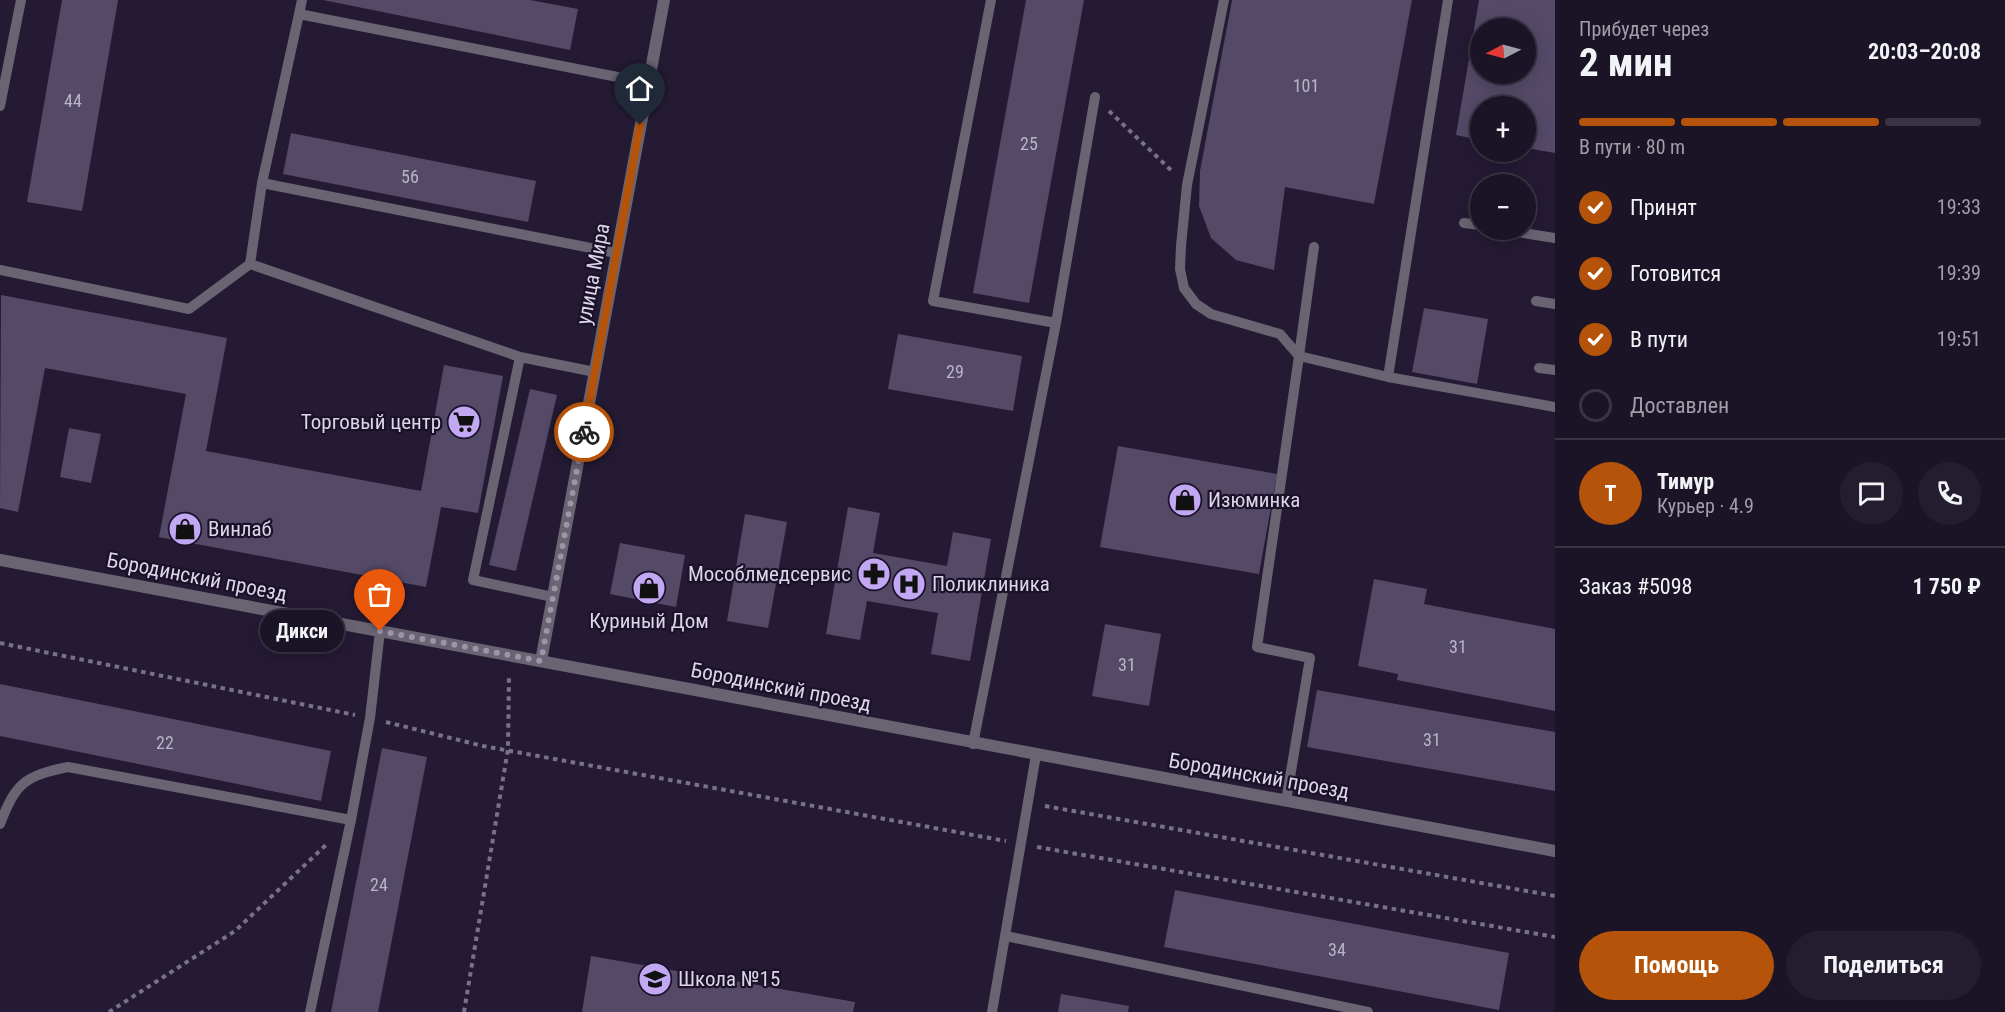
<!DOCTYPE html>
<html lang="ru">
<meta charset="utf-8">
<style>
body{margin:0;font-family:"Roboto Condensed",sans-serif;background:#241d2f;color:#f1f3f6;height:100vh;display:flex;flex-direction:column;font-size:22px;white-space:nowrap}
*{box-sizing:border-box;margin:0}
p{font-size:20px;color:#a09ea7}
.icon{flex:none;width:33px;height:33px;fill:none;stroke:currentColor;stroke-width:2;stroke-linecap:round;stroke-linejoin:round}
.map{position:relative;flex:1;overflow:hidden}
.details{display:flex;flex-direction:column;background:#1b1427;width:450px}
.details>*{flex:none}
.needle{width:39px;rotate:264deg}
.buttons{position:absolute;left:1470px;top:18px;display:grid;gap:12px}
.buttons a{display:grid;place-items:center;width:66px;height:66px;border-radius:50%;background:#1b1427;box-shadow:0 3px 15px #0003,0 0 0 2px #393344;font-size:30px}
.pin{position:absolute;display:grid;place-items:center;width:51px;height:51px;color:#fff;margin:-62px -26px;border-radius:50% 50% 50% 0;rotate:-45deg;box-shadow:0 0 6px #0007}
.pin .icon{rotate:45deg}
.courier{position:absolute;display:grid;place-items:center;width:60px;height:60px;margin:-30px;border:4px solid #b45309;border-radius:50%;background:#fff;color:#222;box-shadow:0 2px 8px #0007}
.bubble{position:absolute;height:42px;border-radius:21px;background:#1b1427;box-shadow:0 3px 15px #0003,0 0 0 2px #393344;font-size:20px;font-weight:700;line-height:42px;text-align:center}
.headline em{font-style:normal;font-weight:700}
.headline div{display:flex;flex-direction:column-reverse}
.headline{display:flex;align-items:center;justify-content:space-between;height:102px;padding:0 24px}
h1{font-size:39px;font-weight:700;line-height:45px}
.bar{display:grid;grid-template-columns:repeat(4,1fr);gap:9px 6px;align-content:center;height:72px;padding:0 24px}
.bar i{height:8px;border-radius:4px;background:#393344}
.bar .on{background:#b45309}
.bar p{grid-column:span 4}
.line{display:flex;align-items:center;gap:15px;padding:0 24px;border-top:2px solid #393344}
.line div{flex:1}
.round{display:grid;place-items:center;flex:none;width:63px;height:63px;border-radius:32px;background:#241d2f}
ol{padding:0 24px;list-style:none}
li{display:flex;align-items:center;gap:18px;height:66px}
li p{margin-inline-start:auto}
li .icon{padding:6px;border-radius:50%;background:#b45309;color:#fff;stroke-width:4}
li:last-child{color:#a09ea7}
li i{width:33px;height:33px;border:3px solid #393344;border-radius:50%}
.button{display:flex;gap:12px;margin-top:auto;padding:12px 24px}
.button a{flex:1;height:69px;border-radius:36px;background:#b45309;color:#fff;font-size:24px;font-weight:700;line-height:69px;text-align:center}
.button a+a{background:#241d2f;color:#f1f3f6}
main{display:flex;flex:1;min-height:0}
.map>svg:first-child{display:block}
</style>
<main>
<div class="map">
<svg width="1555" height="1012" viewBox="0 0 1555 1012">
<rect width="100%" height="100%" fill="#241a34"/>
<path fill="#544a68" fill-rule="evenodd" d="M62 0H118L82 211 27 202Z
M323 0H530L578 9 570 50Z
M1026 0H1084L1029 303 973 293Z
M1232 0H1412L1374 204 1285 187 1274 270 1236 260 1211 238 1199 206 1200 171Z
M1479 0H1555V153L1526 148V106H1480V140L1456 135ZM1480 28H1526V74H1480Z
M291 133 536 181 528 222 283 174Z
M1 295 227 338 206 451 421 491 444 365 503 376 478 513 441 507 426 587 159 537 186 394 45 368 18 512 0 508Z
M1424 308 1488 319 1477 384 1412 372Z
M898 334 1022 356 1013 411 888 389Z
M530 389 557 395 516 571 489 565Z
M69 428 101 434 91 483 60 477Z
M1118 446 1277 474 1259 574 1100 547Z
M848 507 880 513 873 553 947 566 953 532 991 539 970 661 931 654 938 613 867 601 860 640 826 634Z
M745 514 787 522 768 628 727 621Z
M620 543 685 555 676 607 610 594Z
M1374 579 1427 589 1424 604 1555 629V711L1397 680 1398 674 1358 666Z
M1105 624 1161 634 1149 706 1092 696Z
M0 684 331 751 321 801 0 736Z
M1317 690 1555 732V791L1307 747Z
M382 748 427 757 378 1012H331Z
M1175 890 1509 953 1499 1010 1164 947Z
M591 956 855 1002 853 1012H582Z
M1061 994 1129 1006 1128 1012H1058Z"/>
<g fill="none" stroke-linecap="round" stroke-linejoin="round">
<path stroke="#797187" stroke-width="4" stroke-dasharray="4.5 4.5" stroke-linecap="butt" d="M1109 111 1173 172
M0 643 355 715
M386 722 483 746 1006 841
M1045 806 1555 896
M1037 847 1555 937
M109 1012 235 931 327 844
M464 1012 508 749 509 674"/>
<path stroke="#686472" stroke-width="10" d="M302 0 299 14 648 83
M991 0 933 301 1056 323
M1224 0 1187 185 1181 246 1180 269 1184 288 1196 304 1211 314 1280 334 1299 356 1257 647 1310 658 1286 801
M1448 0 1388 377 1555 407
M299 14 262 183 616 253
M0 106 21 0
M1464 223 1480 225
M1504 230 1555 238
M1314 247 1299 356 1388 377
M250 264 262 183
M0 270 189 309 250 264 520 357 595 372
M1536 301 1555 304
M520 357 473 580 553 597
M1539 368 1555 370
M973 744 1056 323 1095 97
M351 820 370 718 380 631
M0 824C16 783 24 776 68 767L351 820 310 1012
M1006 936 1368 1012
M992 1012 1036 755"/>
<path stroke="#686472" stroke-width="12" d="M0 560 1555 851
M541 661 664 0"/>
</g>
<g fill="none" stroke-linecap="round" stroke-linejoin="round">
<path stroke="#9c94a9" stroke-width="6" stroke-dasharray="0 10.8" d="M380 631 541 661 584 432"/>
<path stroke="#b45309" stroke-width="8" d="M584 432 640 125"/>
</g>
<defs>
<g id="supermarket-disc" transform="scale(1.725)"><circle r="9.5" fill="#c2a8f3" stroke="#1b112a"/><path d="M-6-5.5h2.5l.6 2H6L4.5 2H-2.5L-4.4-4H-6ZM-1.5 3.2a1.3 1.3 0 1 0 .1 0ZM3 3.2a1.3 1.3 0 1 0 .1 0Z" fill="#111"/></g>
<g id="shop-disc" transform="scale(1.725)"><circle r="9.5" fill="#c2a8f3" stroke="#1b112a"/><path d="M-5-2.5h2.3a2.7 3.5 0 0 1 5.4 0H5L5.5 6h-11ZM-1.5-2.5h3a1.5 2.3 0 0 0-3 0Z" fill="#111"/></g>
<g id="pharmacy-disc" transform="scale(1.725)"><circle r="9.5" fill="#c2a8f3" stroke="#1b112a"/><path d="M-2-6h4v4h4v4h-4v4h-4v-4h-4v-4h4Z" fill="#111"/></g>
<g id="hospital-disc" transform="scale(1.725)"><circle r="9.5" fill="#c2a8f3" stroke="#1b112a"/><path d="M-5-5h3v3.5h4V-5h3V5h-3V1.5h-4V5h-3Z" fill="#111"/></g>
<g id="school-disc" transform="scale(1.725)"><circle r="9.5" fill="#c2a8f3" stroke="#1b112a"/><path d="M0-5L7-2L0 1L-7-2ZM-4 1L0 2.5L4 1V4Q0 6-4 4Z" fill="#111"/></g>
</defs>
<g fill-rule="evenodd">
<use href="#supermarket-disc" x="464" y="422"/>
<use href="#shop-disc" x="1185" y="500"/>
<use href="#shop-disc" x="185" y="529"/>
<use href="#pharmacy-disc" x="874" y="574"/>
<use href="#hospital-disc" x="909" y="584"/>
<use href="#shop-disc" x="649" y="588"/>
<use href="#school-disc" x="655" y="979"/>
</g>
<g text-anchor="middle" stroke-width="4.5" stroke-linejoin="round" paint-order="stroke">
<g font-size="18" fill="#bab3c8">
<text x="1306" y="92">101</text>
<text x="73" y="107">44</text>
<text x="1029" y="150">25</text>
<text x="410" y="183">56</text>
<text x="955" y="378">29</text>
<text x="1458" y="653">31</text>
<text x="1127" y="671">31</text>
<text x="1432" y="746">31</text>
<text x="165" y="749">22</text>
<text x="379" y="891">24</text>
<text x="1337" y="956">34</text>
</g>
<g font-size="21" fill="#dcd6e8" stroke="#1b112a">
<text transform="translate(593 274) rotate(-79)" y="7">улица Мира</text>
<text transform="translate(197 577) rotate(11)" y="7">Бородинский проезд</text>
<text transform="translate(781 687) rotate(11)" y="7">Бородинский проезд</text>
<text transform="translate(1259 776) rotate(10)" y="7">Бородинский проезд</text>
</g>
<g font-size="21" fill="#dcd6e8" stroke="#1b112a" text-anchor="start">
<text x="441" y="429" text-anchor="end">Торговый центр</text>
<text x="1208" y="507">Изюминка</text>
<text x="208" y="536">Винлаб</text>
<text x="851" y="581" text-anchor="end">Мособлмедсервис</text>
<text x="932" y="591">Поликлиника</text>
<text x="649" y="628" text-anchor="middle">Куриный Дом</text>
<text x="678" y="986">Школа №15</text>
</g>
</g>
</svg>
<div class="buttons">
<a><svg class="needle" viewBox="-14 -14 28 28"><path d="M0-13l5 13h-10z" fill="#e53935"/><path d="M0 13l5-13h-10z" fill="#a09ea7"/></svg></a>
<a>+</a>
<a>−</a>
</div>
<div class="pin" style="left:380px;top:631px;background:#ea580c"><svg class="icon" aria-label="bag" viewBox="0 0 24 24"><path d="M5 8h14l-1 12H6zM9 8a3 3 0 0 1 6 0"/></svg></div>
<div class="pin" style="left:640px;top:125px;background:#1f2937"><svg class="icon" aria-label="home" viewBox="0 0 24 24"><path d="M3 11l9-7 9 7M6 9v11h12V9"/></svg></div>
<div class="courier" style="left:584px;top:432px"><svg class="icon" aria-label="bike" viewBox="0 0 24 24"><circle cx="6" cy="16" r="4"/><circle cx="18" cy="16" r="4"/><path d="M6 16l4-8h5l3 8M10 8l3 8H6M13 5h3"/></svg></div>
<div class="bubble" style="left:260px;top:610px;width:84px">Дикси</div>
</div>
<section class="details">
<div class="headline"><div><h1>2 мин</h1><p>Прибудет через</p></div><em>20:03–20:08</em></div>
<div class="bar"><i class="on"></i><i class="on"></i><i class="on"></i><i></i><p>В пути · 80 m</p></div>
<ol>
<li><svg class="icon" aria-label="check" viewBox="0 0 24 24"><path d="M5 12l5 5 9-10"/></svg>Принят<p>19:33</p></li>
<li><svg class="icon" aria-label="check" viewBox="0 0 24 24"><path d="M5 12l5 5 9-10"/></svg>Готовится<p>19:39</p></li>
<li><svg class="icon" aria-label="check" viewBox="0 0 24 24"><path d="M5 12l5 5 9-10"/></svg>В пути<p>19:51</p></li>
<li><i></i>Доставлен</li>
</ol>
<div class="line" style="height:108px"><b class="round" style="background:#b45309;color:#fff">Т</b><div><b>Тимур</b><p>Курьер · 4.9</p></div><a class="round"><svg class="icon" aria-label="chat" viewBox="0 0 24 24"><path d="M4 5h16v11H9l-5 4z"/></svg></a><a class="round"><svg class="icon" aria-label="phone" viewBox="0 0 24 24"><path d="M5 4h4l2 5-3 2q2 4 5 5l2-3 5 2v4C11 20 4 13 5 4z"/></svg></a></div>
<div class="line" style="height:78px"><div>Заказ #5098</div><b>1 750 ₽</b></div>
<div class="button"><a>Помощь</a><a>Поделиться</a></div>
</section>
</main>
